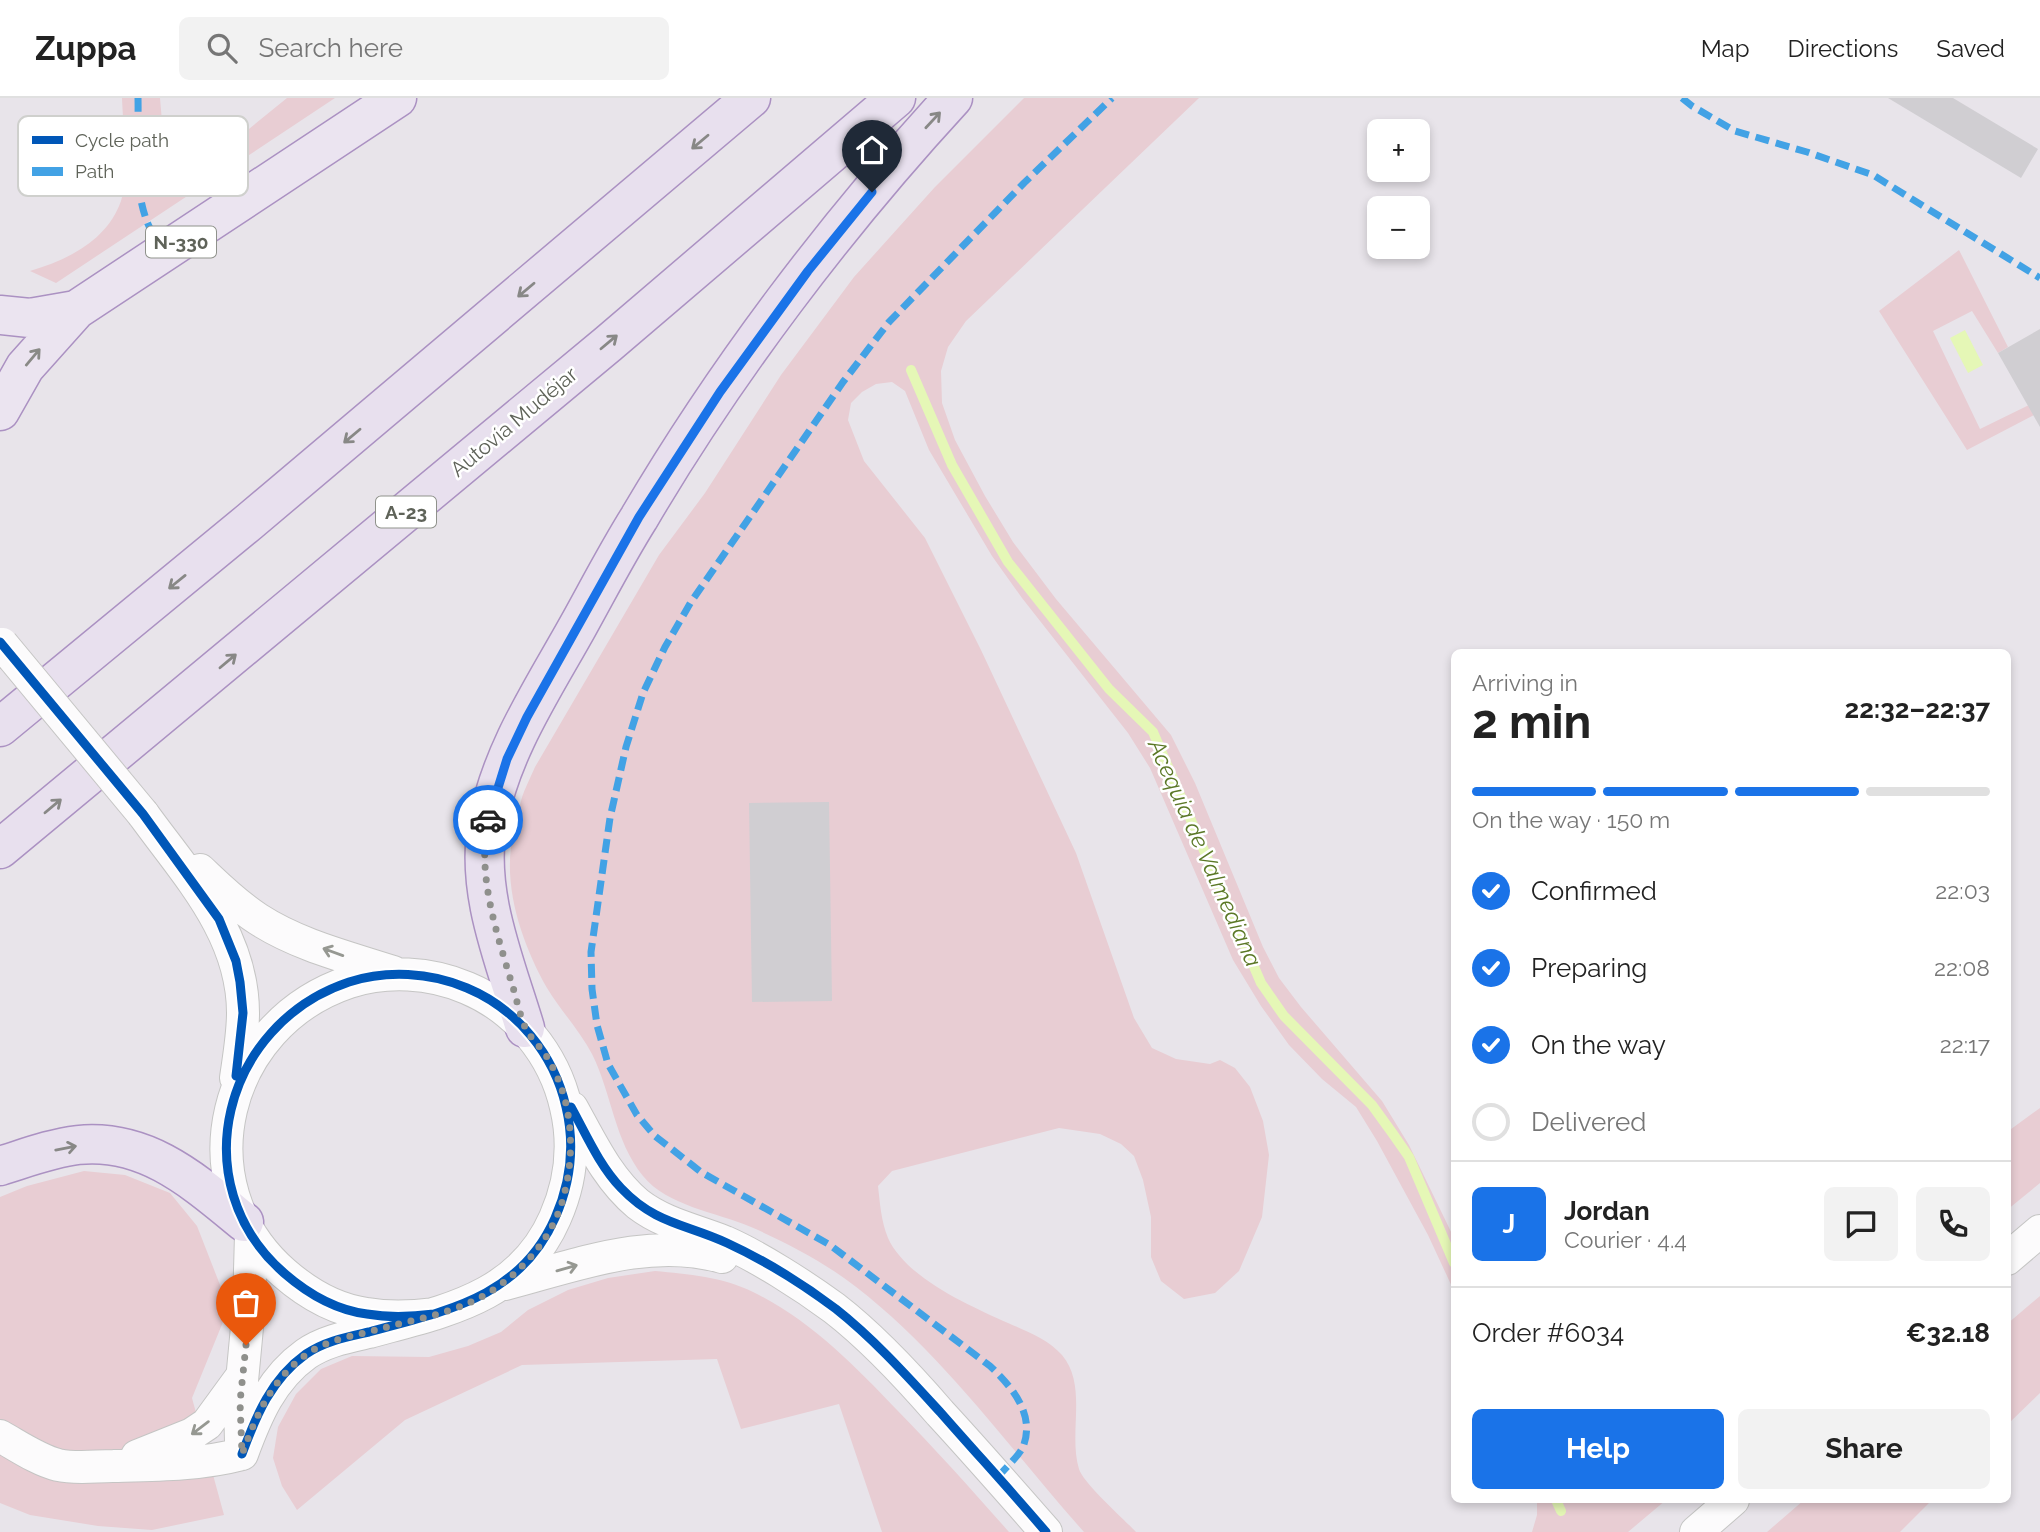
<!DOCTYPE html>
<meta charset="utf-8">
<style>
body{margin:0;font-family:Raleway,sans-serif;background:#f2f2f2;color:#222;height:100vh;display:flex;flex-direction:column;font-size:26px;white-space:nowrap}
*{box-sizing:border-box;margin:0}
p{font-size:23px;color:#767676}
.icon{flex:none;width:38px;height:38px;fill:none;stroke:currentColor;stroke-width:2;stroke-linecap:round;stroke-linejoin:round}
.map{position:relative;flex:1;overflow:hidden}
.drawer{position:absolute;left:1451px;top:551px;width:560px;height:854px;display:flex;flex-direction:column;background:#fff;border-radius:10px;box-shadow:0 4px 10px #0003}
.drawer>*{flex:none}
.controls{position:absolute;left:1367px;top:21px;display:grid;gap:14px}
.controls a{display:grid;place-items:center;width:63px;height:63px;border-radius:10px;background:#fff;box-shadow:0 4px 10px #0003;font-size:35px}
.pin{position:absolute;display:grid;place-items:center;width:60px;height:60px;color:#fff;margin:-72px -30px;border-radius:50% 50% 50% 0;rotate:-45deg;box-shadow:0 0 7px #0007}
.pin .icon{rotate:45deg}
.courier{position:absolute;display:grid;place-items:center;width:70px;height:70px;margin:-35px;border:5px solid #1a73e8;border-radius:50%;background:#fff;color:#222;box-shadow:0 2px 9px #0007}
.summary em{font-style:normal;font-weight:700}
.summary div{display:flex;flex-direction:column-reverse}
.summary{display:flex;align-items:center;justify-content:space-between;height:119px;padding:0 21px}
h1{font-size:46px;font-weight:700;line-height:52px}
.bar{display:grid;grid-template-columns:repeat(4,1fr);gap:10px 7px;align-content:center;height:84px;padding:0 21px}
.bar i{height:9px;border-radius:5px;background:#e0e0e0}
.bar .active{background:#1a73e8}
.bar p{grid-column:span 4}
.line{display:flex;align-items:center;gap:18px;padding:0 21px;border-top:2px solid #e0e0e0}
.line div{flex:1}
.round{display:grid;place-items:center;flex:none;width:74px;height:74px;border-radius:10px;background:#f2f2f2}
ol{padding:0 21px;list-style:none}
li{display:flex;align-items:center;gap:21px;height:77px}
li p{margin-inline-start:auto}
li .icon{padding:7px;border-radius:50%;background:#1a73e8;color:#fff;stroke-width:4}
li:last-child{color:#767676}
li i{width:38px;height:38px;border:4px solid #e0e0e0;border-radius:50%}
.primary-button{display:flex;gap:14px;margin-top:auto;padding:14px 21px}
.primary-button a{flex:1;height:80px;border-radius:10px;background:#1a73e8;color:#fff;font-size:28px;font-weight:700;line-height:80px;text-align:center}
.primary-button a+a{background:#f2f2f2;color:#222}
header{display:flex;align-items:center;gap:42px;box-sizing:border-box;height:98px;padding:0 35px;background:#fff;border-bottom:2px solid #e0e0e0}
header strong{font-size:33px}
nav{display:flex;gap:38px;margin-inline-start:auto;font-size:24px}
.search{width:490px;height:63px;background:#f2f2f2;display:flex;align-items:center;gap:18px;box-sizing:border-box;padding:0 24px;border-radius:10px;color:#767676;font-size:26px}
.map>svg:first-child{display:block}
</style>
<header>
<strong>Zuppa</strong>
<div class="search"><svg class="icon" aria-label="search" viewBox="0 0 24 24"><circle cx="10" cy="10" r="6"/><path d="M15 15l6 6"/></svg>Search here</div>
<nav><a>Map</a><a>Directions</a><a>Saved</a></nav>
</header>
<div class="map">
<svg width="2040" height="1434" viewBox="0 0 2040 1434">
<rect width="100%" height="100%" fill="#e8e4ea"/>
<path fill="#e8cdd3" d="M122 0H160L166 71 173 81 185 83 287 0H335L56 185 30 173C67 162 107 143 121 103 129 78 123 28 122 0Z
M1024 0H1199L966 223 948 249 941 273 942 305 955 342 985 398 1013 444 1056 501 1171 637 1195 685 1263 849 1279 880 1301 909 1382 1003 1409 1047 1454 1140V1193L1428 1137 1377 1043 1356 1009 1322 981 1289 947 1261 908 1233 862 1150 670 1128 635 1022 500 992 458 929 352 905 293 892 284 876 286 862 294 851 305 848 322 864 363 925 440 981 552 1076 755 1134 920 1152 950 1176 961 1210 966 1220 962 1235 970 1250 989 1263 1023 1269 1057 1262 1119 1239 1173 1215 1195 1184 1201 1161 1183 1151 1159V1119L1143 1082 1134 1058 1121 1046 1100 1036 1059 1030 892 1073 878 1088C880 1105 881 1123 888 1140 906 1180 970 1208 1008 1225 1026 1233 1048 1241 1062 1257 1088 1288 1068 1335 1079 1371 1083 1385 1124 1421 1136 1434H1084C1008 1349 937 1247 844 1180 816 1160 783 1143 751 1129 716 1114 667 1108 643 1078 614 1042 612 996 592 956 580 933 561 913 547 890 524 849 505 797 511 749 512 739 512 748 516 740 520 731 518 718 520 708 522 695 530 681 535 669L659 457 705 395 781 277 854 179 935 89Z
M1959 152 2008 249 1998 255 1972 213 1933 233 1980 331 2029 307 2034 317 1967 352 1879 213Z
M2040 1010V1085L2007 1112V1034Z
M84 1073 125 1077 170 1095 197 1128 222 1192 225 1219 192 1300 224 1417 152 1432 98 1428 30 1417 0 1405V1099L27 1088Z
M655 1173C688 1176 723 1179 753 1194 810 1222 854 1267 897 1312 936 1352 972 1392 1009 1434H882L839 1306 741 1331 717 1261 522 1267 405 1322 297 1412 282 1388 273 1360 278 1329 296 1296 321 1271 352 1258 429 1259 468 1248 501 1234 528 1212 568 1192 608 1180Z
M2040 1198V1295L2007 1327V1226Z
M1537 1402H1666L1628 1434H1532L1537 1417Z
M1804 1402H1932L1900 1434H1767Z"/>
<path fill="#e5f7b6" d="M1965 232 1983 267 1968 275 1950 240Z"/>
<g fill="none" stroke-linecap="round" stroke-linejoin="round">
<path stroke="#e5f7b6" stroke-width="10" d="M911 272 952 367 1008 464 1109 591 1153 634 1261 885 1284 918 1372 1007 1393 1036 1409 1059 1454 1165
M1556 1402 1561 1413"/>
</g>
<path fill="#d0ced2" d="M1888 0H1953L2038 51 2021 80Z
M2040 231V329L1998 255Z
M829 704 832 903 752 904 749 705Z"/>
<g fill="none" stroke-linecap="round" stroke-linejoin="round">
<g stroke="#c5c5c4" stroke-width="34">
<path id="minor" d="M143 716C187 777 243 835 243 915 243 936 239 959 236 980
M200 772C218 789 236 807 258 821 298 847 347 859 393 874
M572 1010C591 1044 607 1080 638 1106 664 1126 695 1132 725 1144 759 1159 804 1188 834 1210 873 1240 908 1278 940 1315 976 1354 1011 1394 1046 1434
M2007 1161 2040 1133
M505 1186C575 1168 649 1138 722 1159
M0 1338C18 1348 38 1362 58 1367 76 1371 95 1368 113 1368 156 1367 200 1367 242 1356
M241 1344 240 1304 249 1208 251 1137
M242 1356C256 1318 271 1281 306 1256 325 1243 347 1239 369 1234 445 1213 520 1200 555 1120 571 1084 575 1047 566 1009 554 956 517 911 467 890 430 874 386 872 349 884 223 926 182 1086 284 1175 307 1195 336 1212 367 1216 390 1220 411 1219 434 1216
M137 1358 192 1336 207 1326 242 1278
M1696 1434 1733 1402"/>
</g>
<g stroke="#ab91c2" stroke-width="41">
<path id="trunk" d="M0 217 30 220 76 212
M0 313 25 269 76 212 397 0"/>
</g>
<g stroke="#ab91c2" stroke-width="41">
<path id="motorway" d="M0 629 249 424 751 0
M0 751 608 246 896 0
M525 930C506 866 474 793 488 724 501 653 543 591 578 528 598 492 617 455 639 420 726 272 837 126 953 0
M0 1068C26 1060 52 1050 78 1047 147 1040 195 1084 244 1124"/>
</g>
<use href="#minor" stroke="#fcfbfc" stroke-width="32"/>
<use href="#trunk" stroke="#ebe4f0" stroke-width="38"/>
<use href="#motorway" stroke="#e8e0ee" stroke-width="38"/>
<g stroke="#c5c5c4" stroke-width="34" stroke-linecap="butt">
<path id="minor-bridge" d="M2 546 143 716"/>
</g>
<use href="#minor-bridge" stroke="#fcfbfc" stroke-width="32"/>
<path stroke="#42a2e5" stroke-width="7" stroke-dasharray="14 7" stroke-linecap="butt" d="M138 0C139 41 132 87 148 126 152 136 159 145 164 155
M1682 0 1692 8 1735 33 1807 54 1873 77 2040 180
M998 1379C1005 1370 1018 1359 1023 1349 1036 1316 1011 1288 990 1268L830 1147 701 1074 655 1038 637 1017 608 966 597 927 592 891 591 854 610 720 626 649 643 595 665 549 691 504 843 284 889 224 1024 85 1112 0"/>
<g stroke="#fff" stroke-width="13">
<path id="cycleway" d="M0 544 143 716 219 821 236 863 240 884 243 915 236 978
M571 1009C586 1036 599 1067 621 1090 655 1126 686 1126 727 1145 764 1162 804 1187 836 1211 874 1241 908 1279 941 1315 976 1355 1012 1394 1046 1434
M242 1356C256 1318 271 1281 306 1256 325 1243 347 1239 369 1234 445 1213 520 1200 555 1120 571 1084 575 1047 566 1009 554 956 517 911 467 890 430 874 386 872 349 884 223 926 182 1086 284 1175 307 1195 336 1212 367 1216 390 1220 411 1219 434 1216"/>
</g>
<use href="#cycleway" stroke="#0057b8" stroke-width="9"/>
</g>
<defs><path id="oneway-shaft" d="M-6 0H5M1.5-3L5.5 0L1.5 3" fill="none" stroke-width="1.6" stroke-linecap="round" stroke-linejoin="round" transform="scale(1.75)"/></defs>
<g stroke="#888886">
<use href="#oneway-shaft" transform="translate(933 22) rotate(-47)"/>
<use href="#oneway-shaft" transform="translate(700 44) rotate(140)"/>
<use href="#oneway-shaft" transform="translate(526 192) rotate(140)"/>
<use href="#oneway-shaft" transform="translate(609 244) rotate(-40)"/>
<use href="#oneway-shaft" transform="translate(352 338) rotate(140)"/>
<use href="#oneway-shaft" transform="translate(177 484) rotate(141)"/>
<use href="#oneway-shaft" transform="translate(228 563) rotate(-40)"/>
<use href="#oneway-shaft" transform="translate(53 708) rotate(-40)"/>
<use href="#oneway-shaft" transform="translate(66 1050) rotate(-11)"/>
</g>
<use stroke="#898a86" href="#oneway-shaft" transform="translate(33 259) rotate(-50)"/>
<g stroke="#969892">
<use href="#oneway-shaft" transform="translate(333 854) rotate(-160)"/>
<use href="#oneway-shaft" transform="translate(567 1170) rotate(-16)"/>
<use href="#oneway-shaft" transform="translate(200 1330) rotate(143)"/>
</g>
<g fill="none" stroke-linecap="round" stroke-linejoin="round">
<path stroke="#8f908c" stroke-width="7" stroke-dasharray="0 12.6" d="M246 1247 240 1304 242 1356C256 1319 270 1284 303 1259 323 1243 348 1239 372 1233 404 1224 439 1218 469 1205 512 1186 553 1144 564 1097 576 1051 572 1000 547 959 541 949 530 940 525 929 519 915 516 898 511 883 496 832 477 777 488 722"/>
<path stroke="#1a73e8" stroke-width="9" d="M488 722 507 661 527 619 639 419 720 294 808 173 872 94"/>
</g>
<g text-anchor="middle" stroke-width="5" stroke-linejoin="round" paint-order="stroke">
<g fill="#fff" stroke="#8f928b" stroke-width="2">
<rect x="146" y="128.5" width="70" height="31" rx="5"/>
<rect x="376" y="398.5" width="60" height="31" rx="5"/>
</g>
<g font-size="19" font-weight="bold" fill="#5f6359">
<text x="181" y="151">N-330</text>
<text x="406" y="421">A-23</text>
</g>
<g font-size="21" fill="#5f6359" stroke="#fff">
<text transform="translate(514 324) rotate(-40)" y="7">Autovía Mudéjar</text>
</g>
<g font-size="23" font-style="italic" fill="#5b7826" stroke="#fff">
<text transform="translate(1205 755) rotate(66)" y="8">Acequia de Valmediana</text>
</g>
</g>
<rect x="18" y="18" width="230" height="80" rx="10" fill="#fff" stroke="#cfd0cd" stroke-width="2"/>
<rect x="32" y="38" width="31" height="8" fill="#0057b8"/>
<rect x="32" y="69" width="31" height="9" fill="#42a2e5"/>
<g font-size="19" fill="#5f6359">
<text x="75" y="49">Cycle path</text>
<text x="75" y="80">Path</text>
</g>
</svg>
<div class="controls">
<a>+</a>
<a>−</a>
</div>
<div class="pin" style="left:246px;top:1247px;background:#ea580c"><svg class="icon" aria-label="bag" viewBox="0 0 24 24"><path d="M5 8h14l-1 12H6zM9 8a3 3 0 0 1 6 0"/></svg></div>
<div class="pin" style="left:872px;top:94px;background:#1f2937"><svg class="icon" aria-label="home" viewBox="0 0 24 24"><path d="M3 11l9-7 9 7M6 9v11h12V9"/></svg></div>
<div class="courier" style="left:488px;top:722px"><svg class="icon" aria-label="car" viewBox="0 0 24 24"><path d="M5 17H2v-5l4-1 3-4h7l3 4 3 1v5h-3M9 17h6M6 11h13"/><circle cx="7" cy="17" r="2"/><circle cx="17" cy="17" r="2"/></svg></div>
<section class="drawer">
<div class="summary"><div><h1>2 min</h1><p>Arriving in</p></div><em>22:32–22:37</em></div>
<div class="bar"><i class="active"></i><i class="active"></i><i class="active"></i><i></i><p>On the way · 150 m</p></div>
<ol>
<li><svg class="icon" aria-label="check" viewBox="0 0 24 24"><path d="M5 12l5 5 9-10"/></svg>Confirmed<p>22:03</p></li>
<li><svg class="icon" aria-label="check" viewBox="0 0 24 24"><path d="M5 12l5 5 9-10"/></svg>Preparing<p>22:08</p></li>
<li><svg class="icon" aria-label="check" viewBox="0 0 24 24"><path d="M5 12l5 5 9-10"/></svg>On the way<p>22:17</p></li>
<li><i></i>Delivered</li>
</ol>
<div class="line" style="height:126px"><b class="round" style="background:#1a73e8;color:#fff">J</b><div><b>Jordan</b><p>Courier · 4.4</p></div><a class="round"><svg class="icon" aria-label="chat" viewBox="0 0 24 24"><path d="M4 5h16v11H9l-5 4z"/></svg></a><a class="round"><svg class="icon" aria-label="phone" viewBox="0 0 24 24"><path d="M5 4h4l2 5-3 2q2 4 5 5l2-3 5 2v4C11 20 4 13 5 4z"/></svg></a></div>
<div class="line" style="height:91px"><div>Order #6034</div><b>€32.18</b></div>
<div class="primary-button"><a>Help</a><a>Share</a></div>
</section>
</div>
